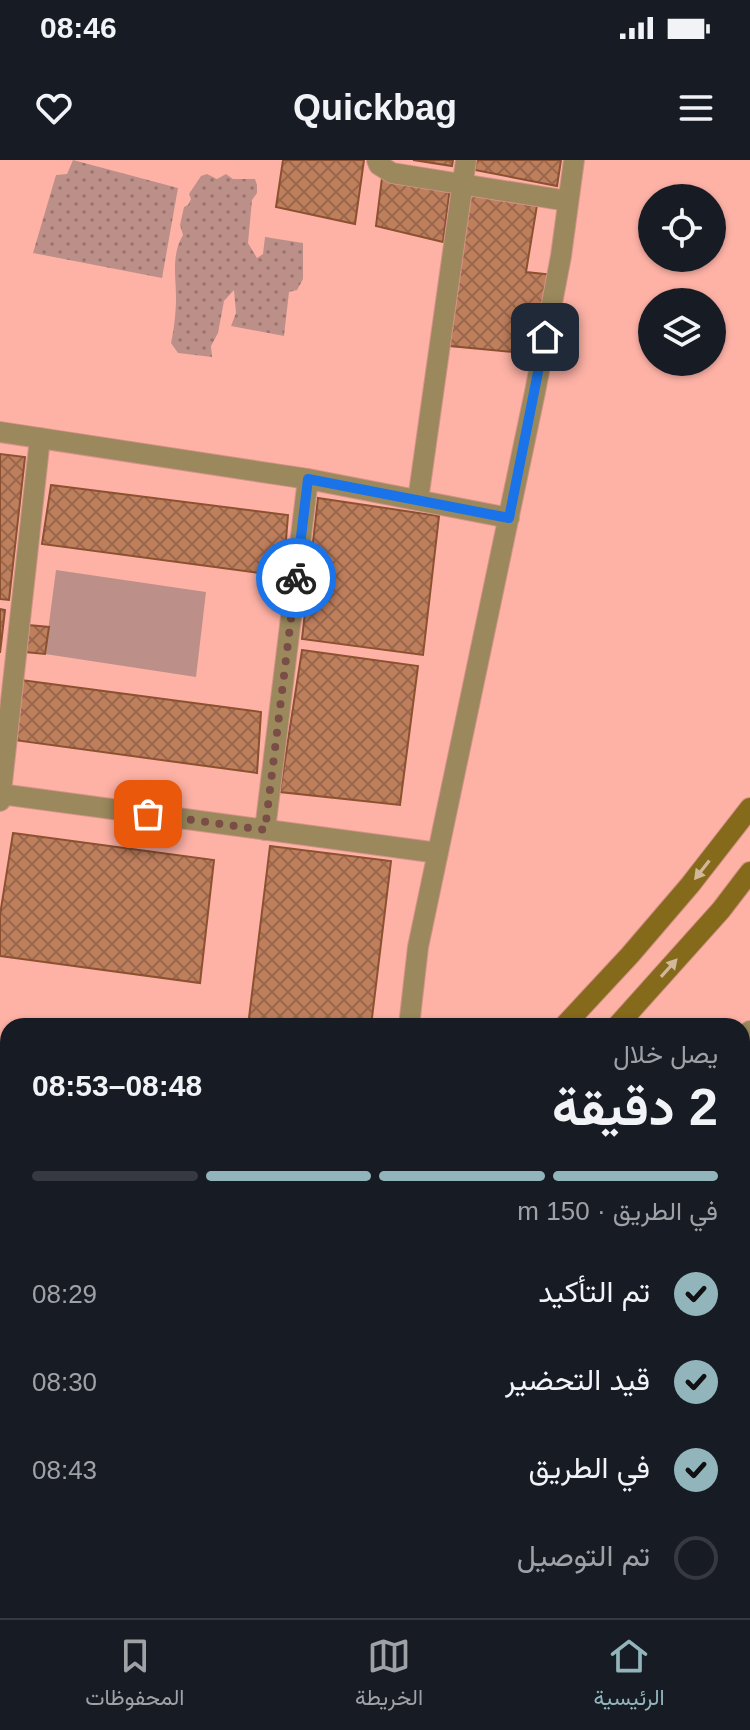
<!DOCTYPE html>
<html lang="ar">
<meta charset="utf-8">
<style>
body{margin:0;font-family:Arial,Vazirmatn,sans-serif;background:#20242c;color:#f1f3f6;direction:rtl;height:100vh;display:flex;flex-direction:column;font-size:30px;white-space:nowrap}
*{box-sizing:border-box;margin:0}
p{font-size:26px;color:#9ea1a6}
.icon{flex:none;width:44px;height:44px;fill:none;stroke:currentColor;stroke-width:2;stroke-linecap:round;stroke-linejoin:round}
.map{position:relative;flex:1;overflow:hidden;direction:ltr}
.sheet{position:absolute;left:0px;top:858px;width:750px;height:600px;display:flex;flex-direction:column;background:#171b24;border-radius:24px 24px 0 0;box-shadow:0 2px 6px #0004;direction:rtl}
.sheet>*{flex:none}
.tools{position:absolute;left:638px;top:24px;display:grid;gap:16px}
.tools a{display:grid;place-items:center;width:88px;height:88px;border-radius:50%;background:#171b24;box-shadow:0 2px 6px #0004;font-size:40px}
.pin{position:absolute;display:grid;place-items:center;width:68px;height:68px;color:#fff;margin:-34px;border-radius:16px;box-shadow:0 4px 12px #0006}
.courier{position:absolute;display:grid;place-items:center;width:80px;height:80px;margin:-40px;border:6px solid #1a73e8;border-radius:50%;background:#fff;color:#222;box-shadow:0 2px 10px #0007}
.overview em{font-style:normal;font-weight:700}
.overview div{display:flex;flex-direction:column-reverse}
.overview{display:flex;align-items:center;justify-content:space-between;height:136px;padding:0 32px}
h1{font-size:52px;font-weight:700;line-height:60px}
.bar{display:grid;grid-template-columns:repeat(4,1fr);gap:12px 8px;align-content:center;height:96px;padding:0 32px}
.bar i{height:10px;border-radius:6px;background:#363941}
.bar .current{background:#92b5bc}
.bar p{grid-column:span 4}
ol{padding:0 32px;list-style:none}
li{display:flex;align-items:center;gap:24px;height:88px}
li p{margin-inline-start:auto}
li .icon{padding:8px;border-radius:50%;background:#92b5bc;color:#111;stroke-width:4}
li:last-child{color:#9ea1a6}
li i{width:44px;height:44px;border:4px solid #363941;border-radius:50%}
.status{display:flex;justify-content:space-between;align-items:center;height:56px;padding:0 40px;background:#171b24;direction:ltr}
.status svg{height:22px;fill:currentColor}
header{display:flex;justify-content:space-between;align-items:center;height:104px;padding:0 32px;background:#171b24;font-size:36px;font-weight:700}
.dock{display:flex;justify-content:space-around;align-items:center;height:112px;border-top:2px solid #363941;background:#171b24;font-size:22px;color:#9ea1a6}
.dock a{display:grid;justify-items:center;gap:4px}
.dock .current{color:#92b5bc}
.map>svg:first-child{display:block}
</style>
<div class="status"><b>08:46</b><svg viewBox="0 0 49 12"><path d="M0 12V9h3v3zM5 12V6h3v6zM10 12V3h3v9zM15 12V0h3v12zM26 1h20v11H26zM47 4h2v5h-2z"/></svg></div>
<header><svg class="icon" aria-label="menu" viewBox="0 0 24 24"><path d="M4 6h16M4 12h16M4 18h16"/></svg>Quickbag<svg class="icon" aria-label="heart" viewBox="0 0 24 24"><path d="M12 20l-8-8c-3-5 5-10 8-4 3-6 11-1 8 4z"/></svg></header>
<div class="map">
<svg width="750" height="1458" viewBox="0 0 750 1458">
<defs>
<pattern id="park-dots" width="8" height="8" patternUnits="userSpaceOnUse" patternTransform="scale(2)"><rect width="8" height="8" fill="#bc9089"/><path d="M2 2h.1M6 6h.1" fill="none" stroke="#99756f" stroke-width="1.8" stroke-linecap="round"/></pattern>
<pattern id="building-cross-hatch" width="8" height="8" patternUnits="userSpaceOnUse" patternTransform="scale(2)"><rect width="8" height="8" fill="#be7f5d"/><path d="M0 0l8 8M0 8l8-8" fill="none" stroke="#9b674c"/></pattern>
</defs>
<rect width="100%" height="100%" fill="#feb2a6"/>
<path fill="#bc9089" d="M56 410 206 432 196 517 45 494Z"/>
<path fill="url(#park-dots)" d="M73 0 178 28 162 118 33 93 56 15 67 14Z
M207 14 217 19 226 14 233 19H255L257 25V33L252 40 248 83 257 98 263 94 265 77 303 83V119L297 130 289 132 284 176 231 166 236 153 234 130 224 141 218 173 211 186 212 197 178 193 171 183C174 170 176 152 176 138 176 117 171 95 183 75L180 65 184 47 188 45 191 39 189 34 201 16Z"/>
<path fill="url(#building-cross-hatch)" stroke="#8c5130" stroke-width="2" d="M283 0H364L355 64 276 47Z
M413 0H453L452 6Z
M476 0H561L557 26 475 10Z
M382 18 450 28 443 82 376 66Z
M465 34 537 45 526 112 555 115 524 193 450 186Z
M0 294 25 297 9 440 0 439Z
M51 325 288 355 283 416 42 384Z
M318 338 439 356 423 495 302 479Z
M0 449 5 450 0 493Z
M28 465 49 467 45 494 25 492Z
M302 490 418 506 400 645 280 632Z
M21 520 261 552 257 613 14 580Z
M13 673 214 700 200 823 0 796V755Z
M270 686 391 701 371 866H248Z
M0 907 8 908V937L0 936Z
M0 1076 8 1077V1114L0 1113Z"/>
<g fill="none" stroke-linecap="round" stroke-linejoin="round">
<g stroke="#d59389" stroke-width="22">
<path id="street" d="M377 0 379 5 392 13 568 41
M0 272 308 319 509 358
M418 340 466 0
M0 634 438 693
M0 641 40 278
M265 670 308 319
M409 866 418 787 535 232 561 96 574 0
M742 878 750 871
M742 1110 750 1120
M262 1450 267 1458"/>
</g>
<g stroke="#d59389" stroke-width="22">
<path id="secondary" d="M564 866 630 795 690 725 750 648
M617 866 721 750 750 712
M0 1295 8 1290
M0 1332 8 1327"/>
</g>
<use href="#street" stroke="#9b895d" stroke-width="20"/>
<use href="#secondary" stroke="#856a1c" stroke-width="20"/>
</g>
<defs><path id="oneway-solid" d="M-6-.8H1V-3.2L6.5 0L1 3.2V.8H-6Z" transform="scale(2)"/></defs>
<g fill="#d2b89a">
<use href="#oneway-solid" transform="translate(702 710) rotate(128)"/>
<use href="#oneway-solid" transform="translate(669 808) rotate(-48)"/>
</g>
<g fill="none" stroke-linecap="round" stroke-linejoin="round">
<path stroke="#7a4d46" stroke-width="8" stroke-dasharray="0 14.4" d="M148 654 265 670 296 418"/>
<path stroke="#1a73e8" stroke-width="10" d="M296 418 308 319 509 358 545 177"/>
</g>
</svg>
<div class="tools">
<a><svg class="icon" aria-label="locate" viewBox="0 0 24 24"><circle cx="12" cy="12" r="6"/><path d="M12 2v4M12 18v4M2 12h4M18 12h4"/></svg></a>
<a><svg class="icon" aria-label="layers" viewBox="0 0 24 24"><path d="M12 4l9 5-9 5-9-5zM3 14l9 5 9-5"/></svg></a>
</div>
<div class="pin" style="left:148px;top:654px;background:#ea580c"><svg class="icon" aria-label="bag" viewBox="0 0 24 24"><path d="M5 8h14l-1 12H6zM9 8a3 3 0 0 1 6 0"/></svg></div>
<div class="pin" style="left:545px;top:177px;background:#1f2937"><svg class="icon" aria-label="home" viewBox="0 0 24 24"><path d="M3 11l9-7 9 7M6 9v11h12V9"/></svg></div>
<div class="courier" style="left:296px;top:418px"><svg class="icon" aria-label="bike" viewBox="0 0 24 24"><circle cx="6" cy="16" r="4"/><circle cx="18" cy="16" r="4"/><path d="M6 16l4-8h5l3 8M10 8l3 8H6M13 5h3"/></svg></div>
<section class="sheet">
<div class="overview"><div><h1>2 دقيقة</h1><p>يصل خلال</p></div><em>08:48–08:53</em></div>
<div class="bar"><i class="current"></i><i class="current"></i><i class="current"></i><i></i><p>في الطريق · 150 m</p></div>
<ol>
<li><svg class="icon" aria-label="check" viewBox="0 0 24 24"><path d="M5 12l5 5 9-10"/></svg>تم التأكيد<p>08:29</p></li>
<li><svg class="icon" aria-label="check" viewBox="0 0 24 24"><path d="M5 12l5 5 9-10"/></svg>قيد التحضير<p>08:30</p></li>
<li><svg class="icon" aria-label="check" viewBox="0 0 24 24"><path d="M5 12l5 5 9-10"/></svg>في الطريق<p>08:43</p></li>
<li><i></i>تم التوصيل</li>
</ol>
</section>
</div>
<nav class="dock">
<a class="current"><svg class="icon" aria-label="home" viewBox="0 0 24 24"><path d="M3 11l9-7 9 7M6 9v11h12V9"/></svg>الرئيسية</a>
<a><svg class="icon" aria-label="map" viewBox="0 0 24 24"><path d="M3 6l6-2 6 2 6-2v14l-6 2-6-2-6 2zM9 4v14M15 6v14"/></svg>الخريطة</a>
<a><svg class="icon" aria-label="saved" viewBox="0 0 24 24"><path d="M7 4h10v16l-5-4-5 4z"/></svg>المحفوظات</a>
</nav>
